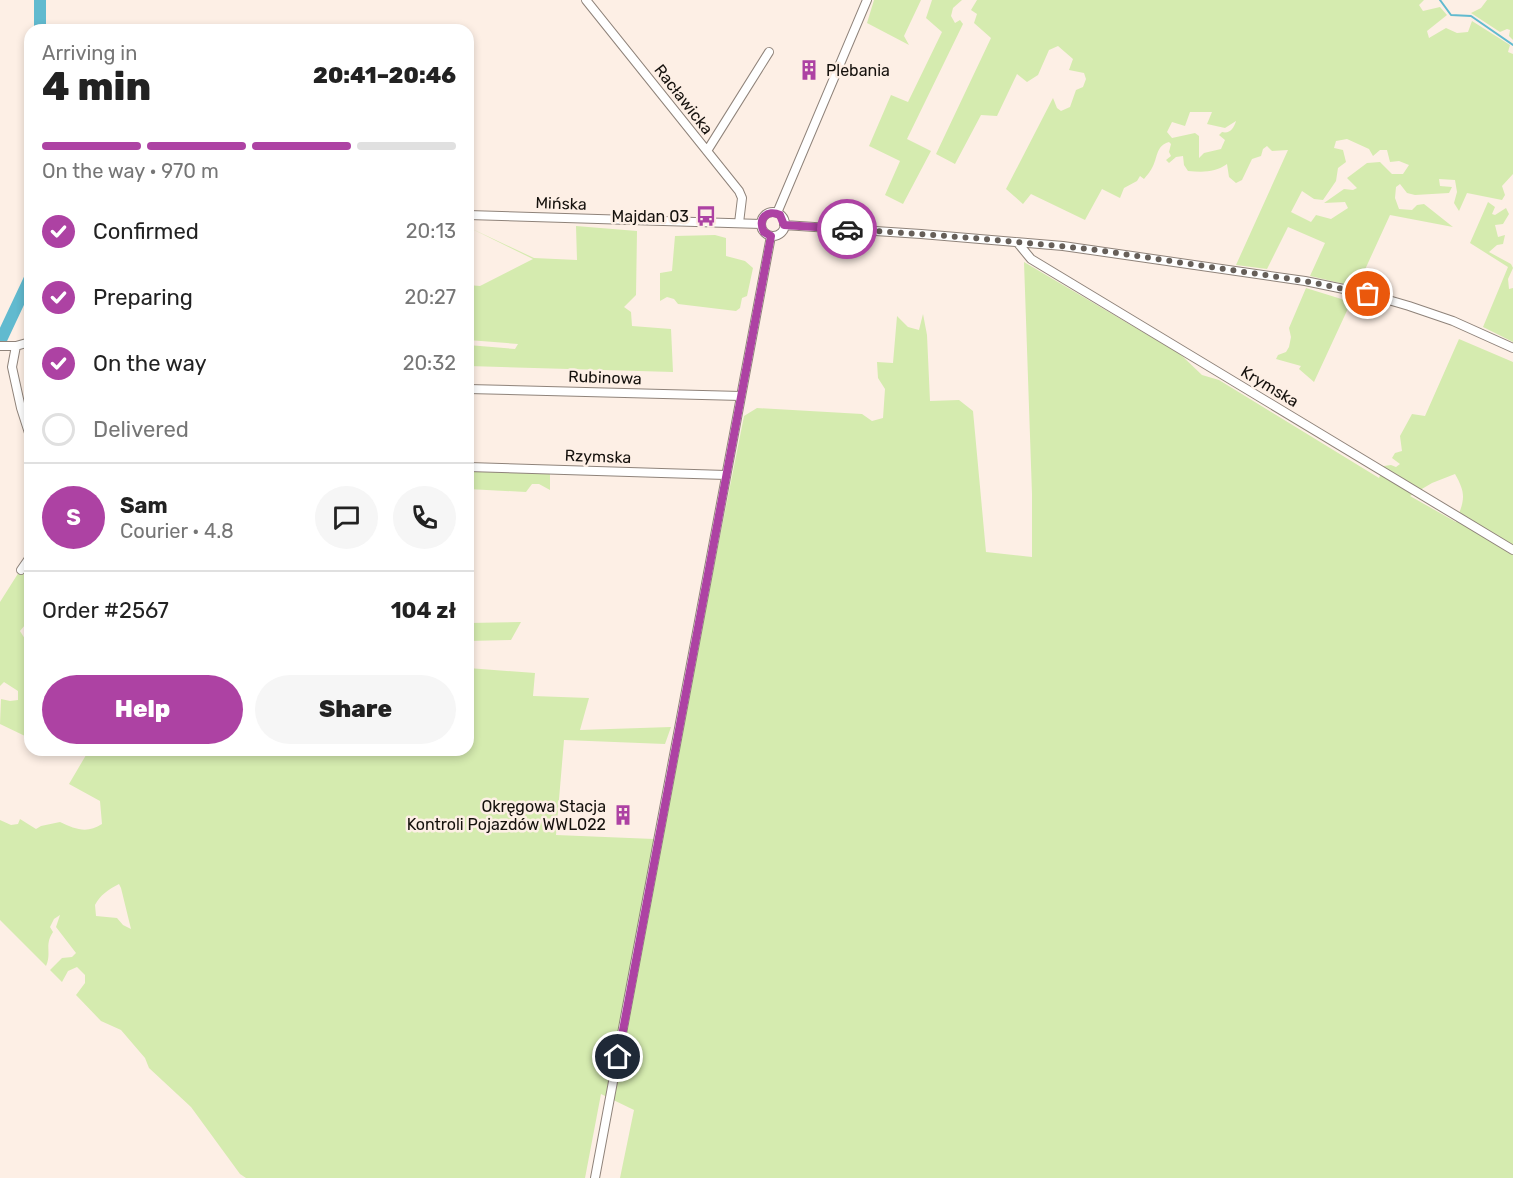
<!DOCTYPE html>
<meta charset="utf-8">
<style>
body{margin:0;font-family:Rubik,sans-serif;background:#f6f6f6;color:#222;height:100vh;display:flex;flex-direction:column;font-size:22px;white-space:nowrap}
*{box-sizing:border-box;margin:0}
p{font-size:20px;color:#767676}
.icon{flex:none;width:33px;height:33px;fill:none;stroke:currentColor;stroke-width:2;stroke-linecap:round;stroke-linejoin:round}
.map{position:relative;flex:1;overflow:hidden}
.side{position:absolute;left:24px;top:24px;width:450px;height:732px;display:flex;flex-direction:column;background:#fff;border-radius:18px;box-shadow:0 3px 9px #0003}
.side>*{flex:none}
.pin{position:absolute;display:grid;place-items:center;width:51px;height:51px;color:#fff;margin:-26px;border:3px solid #fff;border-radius:50%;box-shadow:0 2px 6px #0007}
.courier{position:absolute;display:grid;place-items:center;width:60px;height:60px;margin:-30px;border:4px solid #ad42a3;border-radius:50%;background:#fff;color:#222;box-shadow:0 2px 8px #0007}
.summary em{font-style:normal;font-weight:800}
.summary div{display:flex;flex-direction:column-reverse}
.summary{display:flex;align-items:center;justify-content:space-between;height:102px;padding:0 18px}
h1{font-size:39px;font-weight:800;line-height:45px}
.bar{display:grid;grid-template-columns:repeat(4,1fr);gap:9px 6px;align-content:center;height:72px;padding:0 18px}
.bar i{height:8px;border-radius:4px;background:#e0e0e0}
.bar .on{background:#ad42a3}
.bar p{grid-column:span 4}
.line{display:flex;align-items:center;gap:15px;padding:0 18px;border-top:2px solid #e0e0e0}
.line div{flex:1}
.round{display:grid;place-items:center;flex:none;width:63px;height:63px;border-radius:32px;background:#f6f6f6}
ol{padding:0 18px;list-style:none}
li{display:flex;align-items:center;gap:18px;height:66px}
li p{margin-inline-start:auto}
li .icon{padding:6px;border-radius:50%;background:#ad42a3;color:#fff;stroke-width:4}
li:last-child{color:#767676}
li i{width:33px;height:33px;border:3px solid #e0e0e0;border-radius:50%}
.action{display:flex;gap:12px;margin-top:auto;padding:12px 18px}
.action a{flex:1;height:69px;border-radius:36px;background:#ad42a3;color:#fff;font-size:24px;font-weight:800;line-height:69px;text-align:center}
.action a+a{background:#f6f6f6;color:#222}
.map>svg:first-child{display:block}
</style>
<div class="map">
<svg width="1513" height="1178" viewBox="0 0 1513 1178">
<rect width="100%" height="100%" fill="#fdefe5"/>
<path fill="#d5ebaf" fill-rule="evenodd" d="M874 0H921L904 36 909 45 867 23Z
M932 0H962L953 8 951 16 955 23 960 20 963 24 907 139 931 151 903 204 885 195 900 161 869 146 891 95 908 102 942 32 926 18Z
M977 0H1424L1419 5 1423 11 1440 7 1447 15 1427 31 1429 38 1446 28 1457 33 1468 32 1472 21 1510 45 1508 52 1513 54V174L1502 186 1505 195 1502 200 1467 193 1459 211 1454 203 1457 192 1455 180 1439 179 1440 186 1452 187 1449 193 1415 195 1407 193 1400 184 1396 187 1395 198 1399 209 1412 210 1417 205 1424 204 1453 227 1390 215 1357 287 1310 276 1325 243 1288 227 1267 269 1236 265 1288 150 1272 151 1267 146 1263 149 1261 156 1252 159 1242 180 1236 183 1229 177 1227 164C1215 173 1202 172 1188 171L1184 165 1183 156 1176 157 1169 163 1166 160 1171 156 1169 152 1171 144 1169 142C1156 146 1158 156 1153 166 1151 171 1147 175 1144 179L1140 176 1137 181 1124 188 1120 198 1102 189 1085 220 1031 194 1023 204 1006 189 1053 98 1057 108 1061 111 1070 107 1076 90 1083 87 1086 79 1084 73 1069 70 1073 59 1058 46 1049 50 1038 75 1027 82 1017 74 997 116 981 115 955 164 936 154 991 38 974 23 977 14 971 10ZM1190 112H1212L1207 124 1225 128 1236 121C1234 128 1230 134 1222 132L1219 135 1225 140 1221 149 1204 153 1199 158V136L1195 133 1172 138 1167 132 1172 122 1185 126ZM1347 139 1369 149 1373 156 1380 150H1387L1390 162 1399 161 1409 165 1403 174H1392L1380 162 1367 163 1347 178 1357 188 1353 190 1344 189 1324 203 1345 202 1348 208 1331 219 1316 215 1311 222 1291 212 1302 191 1314 199 1323 200 1336 181 1338 168 1346 162 1343 150 1334 148 1336 141Z
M1487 0H1513V40L1509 36 1510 30 1507 29 1500 32 1471 13 1481 8Z
M1488 202 1495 207 1492 214 1495 215 1506 208 1509 214 1503 224 1495 225 1498 237 1505 235 1503 244 1497 245 1489 252 1511 264 1513 268 1508 279 1509 289 1513 288V342L1483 327 1508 267 1470 243Z
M576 226 637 231 636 295 624 307 631 312 632 326 671 329 673 372 468 366V345L515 349 518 344 468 340V285L480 286 533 259 468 227 534 258 577 260Z
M715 235 726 238V256L745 261 753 268 747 296 742 298 740 308 736 311 678 304 674 299 667 297 660 301V273L672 271 675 236Z
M1024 262 1180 354 1202 375 1219 380 1379 478 1384 466 1391 465 1396 467 1400 464 1392 458 1395 453 1402 451 1400 436 1412 414 1425 416 1459 339 1513 362V1178H620L634 1110 601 1094 585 1178H246L240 1174 191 1107 149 1068 145 1058 121 1030 101 1021 76 995 85 983V975L77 967 68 971 62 982 50 970 62 958 72 957 76 953 56 927 60 915 54 919 50 927 53 932C44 945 52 953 46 966L0 920V820L11 825 18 824 20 819 36 829 41 826 60 822C75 829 87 834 102 824L100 801 69 784 89 750H468V668L535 673 533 696 589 698 580 730 671 727 665 744 564 740 556 835 654 839 692 677 744 416 757 408 862 414 872 421 883 418 885 389 878 378 877 362 893 363 897 316 908 327 919 330 923 314 927 335 930 401 959 400 973 411 986 552 1032 557V494ZM1455 474C1467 495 1464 500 1456 522L1410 496 1432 483ZM119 884 121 888 131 929 123 925 117 918 96 916 95 905C100 895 109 889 119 884Z
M1306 288 1351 302 1314 382 1299 369 1301 366 1276 359 1278 355 1286 352 1289 347 1291 337 1289 328Z
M468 469 550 474V490L539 484H532L526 492 468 489Z
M30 569V619L20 631 25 639 30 642V734L25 736 0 724 1 699 10 701 18 700V691L4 682 0 686V602L19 572Z
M521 622 511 640 468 641V623Z"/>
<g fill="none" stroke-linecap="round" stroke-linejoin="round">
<path stroke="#61bacf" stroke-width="2" d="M1440 0 1451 15 1471 16 1513 45"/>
<path stroke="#61bacf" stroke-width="12" d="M40 30V0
M0 342 30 278"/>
<g stroke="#8f837a" stroke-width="10">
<path id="minor" d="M586 0 739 191 742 198 739 223
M707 151 769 52
M761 224a12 12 0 1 1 24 0a12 12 0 1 1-24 0Z
M777 213 867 0
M468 215 761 224
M784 225 921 234 1063 246 1305 281 1368 294 1409 306 1453 321 1513 348
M1017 242 1031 259 1513 550
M0 346H16L30 342
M16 346 12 367 21 408 30 436
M468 389 741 396
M468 467 726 475
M21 570 30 557
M595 1178 771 236"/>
</g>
<use href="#minor" stroke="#fff" stroke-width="8"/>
</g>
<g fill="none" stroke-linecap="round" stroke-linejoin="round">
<path stroke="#665f59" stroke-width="6" stroke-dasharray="0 10.8" d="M847 229 974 238 1090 249 1305 281 1368 294"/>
<path stroke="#ad42a3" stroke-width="8" d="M618 1057 771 236 764 232C757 219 767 209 780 215L784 225 847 229"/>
</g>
<defs>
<g id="building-bare" transform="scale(1.62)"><path d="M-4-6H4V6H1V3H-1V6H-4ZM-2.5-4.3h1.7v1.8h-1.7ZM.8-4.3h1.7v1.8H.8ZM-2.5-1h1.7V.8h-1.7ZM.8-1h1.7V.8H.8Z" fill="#ad42a3" stroke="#fdefe5" stroke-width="2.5" paint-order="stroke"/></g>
<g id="bus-bare" transform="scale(1.62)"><path d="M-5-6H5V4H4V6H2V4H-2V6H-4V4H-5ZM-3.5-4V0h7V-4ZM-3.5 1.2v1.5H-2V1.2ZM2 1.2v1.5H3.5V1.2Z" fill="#ad42a3" stroke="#fdefe5" stroke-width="2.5" paint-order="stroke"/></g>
</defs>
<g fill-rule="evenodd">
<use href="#building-bare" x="809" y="70"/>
<use href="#bus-bare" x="706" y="216"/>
<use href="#building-bare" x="623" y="815"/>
</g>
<g text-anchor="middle" stroke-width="5" stroke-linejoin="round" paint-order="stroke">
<g font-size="16" fill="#15110d" stroke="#fdefe5" text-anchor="end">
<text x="826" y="76" text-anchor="start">Plebania</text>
<text x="689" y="222">Majdan 03</text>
<text x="606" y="812">Okręgowa Stacja<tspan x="606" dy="18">Kontroli Pojazdów WWL022</tspan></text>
</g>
<g font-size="16" fill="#15110d" stroke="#fdefe5">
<text transform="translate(684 99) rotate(52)" y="6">Racławicka</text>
<text transform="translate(561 203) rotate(2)" y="6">Mińska</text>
<text transform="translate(605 377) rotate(2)" y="6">Rubinowa</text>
<text transform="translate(1270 386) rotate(31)" y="6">Krymska</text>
<text transform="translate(598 456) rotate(2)" y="6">Rzymska</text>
</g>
</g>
</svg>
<div class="pin" style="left:1368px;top:294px;background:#ea580c"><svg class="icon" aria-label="bag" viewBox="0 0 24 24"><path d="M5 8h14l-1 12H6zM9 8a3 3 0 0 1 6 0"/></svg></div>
<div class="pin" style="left:618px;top:1057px;background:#1f2937"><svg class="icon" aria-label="home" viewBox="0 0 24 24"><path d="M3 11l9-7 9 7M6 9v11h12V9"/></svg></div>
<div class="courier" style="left:847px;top:229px"><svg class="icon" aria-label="car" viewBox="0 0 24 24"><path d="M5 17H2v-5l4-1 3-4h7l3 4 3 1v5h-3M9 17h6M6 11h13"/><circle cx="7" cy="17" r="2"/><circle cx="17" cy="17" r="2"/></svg></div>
<section class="side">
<div class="summary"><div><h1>4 min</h1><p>Arriving in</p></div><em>20:41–20:46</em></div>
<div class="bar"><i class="on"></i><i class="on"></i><i class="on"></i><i></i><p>On the way · 970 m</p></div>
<ol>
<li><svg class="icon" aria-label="check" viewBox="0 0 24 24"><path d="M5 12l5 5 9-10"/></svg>Confirmed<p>20:13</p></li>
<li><svg class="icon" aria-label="check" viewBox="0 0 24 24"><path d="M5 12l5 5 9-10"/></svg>Preparing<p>20:27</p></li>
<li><svg class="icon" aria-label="check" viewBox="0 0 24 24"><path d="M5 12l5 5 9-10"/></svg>On the way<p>20:32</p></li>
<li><i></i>Delivered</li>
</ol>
<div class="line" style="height:108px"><b class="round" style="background:#ad42a3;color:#fff">S</b><div><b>Sam</b><p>Courier · 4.8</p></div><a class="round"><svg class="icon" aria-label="chat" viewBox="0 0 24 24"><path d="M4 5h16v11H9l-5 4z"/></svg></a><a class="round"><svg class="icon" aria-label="phone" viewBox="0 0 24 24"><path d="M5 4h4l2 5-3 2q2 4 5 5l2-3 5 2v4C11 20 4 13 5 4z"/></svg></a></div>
<div class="line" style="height:78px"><div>Order #2567</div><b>104 zł</b></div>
<div class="action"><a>Help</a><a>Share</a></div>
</section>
</div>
